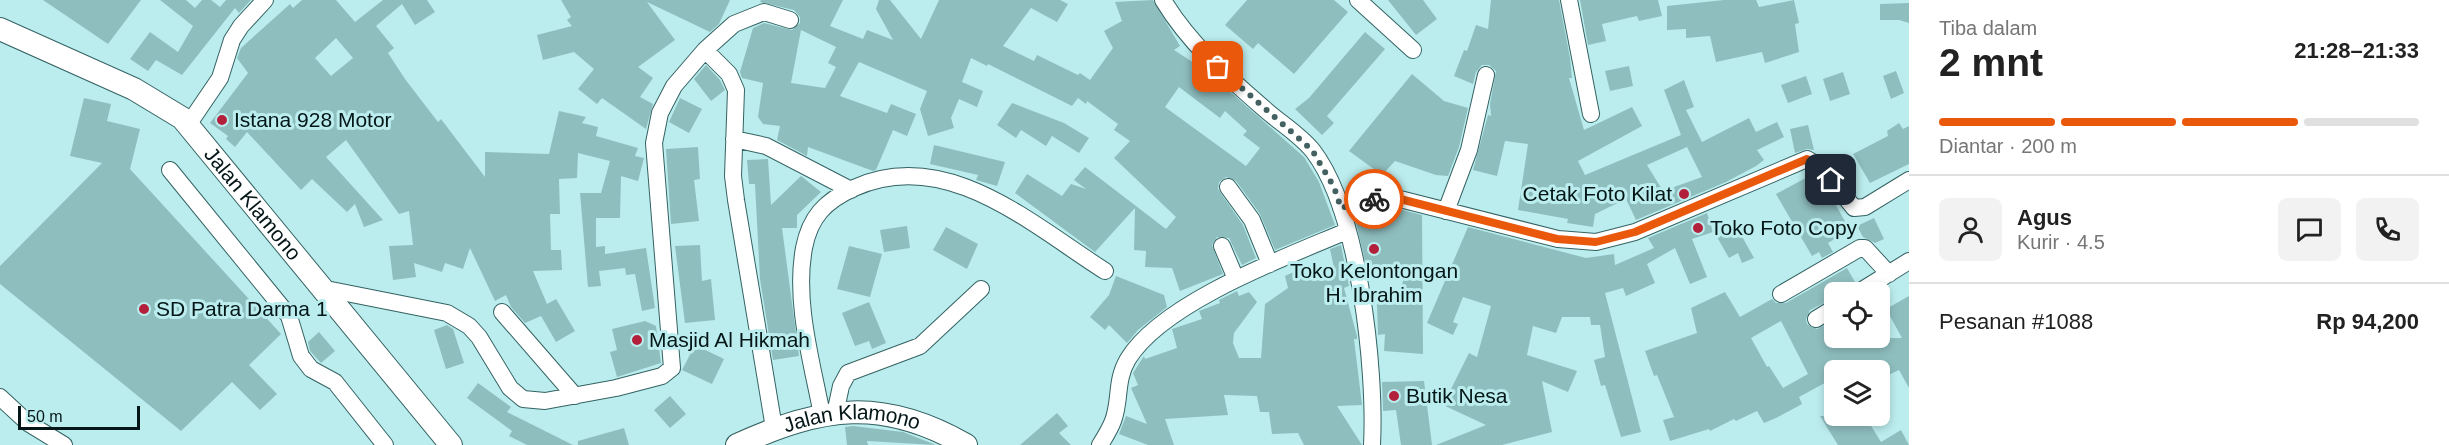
<!DOCTYPE html>
<html lang="id">
<meta charset="utf-8">
<style>
body{margin:0;font-family:Helvetica,sans-serif;background:#f2f2f2;color:#222;height:100vh;display:flex;flex-direction:column;font-size:22px;white-space:nowrap}
*{box-sizing:border-box;margin:0}
p{font-size:20px;color:#767676}
.icon{flex:none;width:33px;height:33px;fill:none;stroke:currentColor;stroke-width:2;stroke-linecap:round;stroke-linejoin:round}
.map{position:relative;flex:1;overflow:hidden}
.drawer{display:flex;flex-direction:column;background:#fff;width:540px}
.drawer>*{flex:none}
.controls{position:absolute;left:1824px;top:282px;display:grid;gap:12px}
.controls a{display:grid;place-items:center;width:66px;height:66px;border-radius:9px;background:#fff;box-shadow:0 3px 9px #0003;font-size:30px}
.scale{position:absolute;left:18px;bottom:15px;width:122px;box-sizing:border-box;padding-left:6px;border:3px solid #041617;border-top:0;font-size:16px;line-height:21px;white-space:nowrap;color:#041617;-webkit-text-stroke:4px #bcedee;paint-order:stroke}
.pin{position:absolute;display:grid;place-items:center;width:51px;height:51px;color:#fff;margin:-26px;border-radius:12px;box-shadow:0 3px 9px #0006}
.courier{position:absolute;display:grid;place-items:center;width:60px;height:60px;margin:-30px;border:4px solid #ea580c;border-radius:50%;background:#fff;color:#222;box-shadow:0 2px 8px #0007}
.headline em{font-style:normal;font-weight:700}
.headline div{display:flex;flex-direction:column-reverse}
.headline{display:flex;align-items:center;justify-content:space-between;height:102px;padding:0 30px}
h1{font-size:39px;font-weight:700;line-height:45px}
.bar{display:grid;grid-template-columns:repeat(4,1fr);gap:9px 6px;align-content:center;height:72px;padding:0 30px}
.bar i{height:8px;border-radius:4px;background:#e0e0e0}
.bar .active{background:#ea580c}
.bar p{grid-column:span 4}
.line{display:flex;align-items:center;gap:15px;padding:0 30px;border-top:2px solid #e0e0e0}
.line div{flex:1}
.round{display:grid;place-items:center;flex:none;width:63px;height:63px;border-radius:9px;background:#f2f2f2}
main{display:flex;flex:1;min-height:0}
.map>svg:first-child{display:block}
</style>
<main>
<div class="map">
<svg width="1909" height="445" viewBox="0 0 1909 445">
<rect width="100%" height="100%" fill="#bcedee"/>
<path fill="#8fbebf" fill-rule="evenodd" d="M43 0H141L108 44Z
M160 0H186L195 8 202 0H211L220 7 226 0H251L239 13 235 8 182 75 156 60 148 71 130 59 150 32 178 52 193 26Z
M302 0H336L355 22 383 0H427L435 12 415 25 402 4 376 26 394 48 388 53 405 79 438 122 441 119 485 177V152L549 154 559 111 586 117 582 123 598 127 596 136 638 148 635 156 644 158 638 181 621 176 620 218H596V247L605 246V254L646 248 655 308 642 311 635 274 626 275 625 268 599 271 601 286 588 287 580 193H601L610 161 578 153 577 178 559 179 560 214H550L551 250H561L562 270 533 271 547 304 556 299 575 331 556 342 541 316 525 323 511 307 506 295 495 301 470 248 463 269 445 263 442 272 414 263 416 277 393 280 389 246 413 245 409 211 399 214 346 140 326 157 383 220 364 227 355 204 347 212 312 179 301 190 247 132 235 147 226 139 228 136 210 123 248 73 237 58 241 48 290 4 293 8ZM336 38 353 58 331 76 315 58Z
M561 0H730L719 24 710 32 647 2 675 40 638 67 653 78 640 97 653 104 646 129 602 98 597 104 578 89 594 69 574 52 543 60 537 35 572 26 567 20 571 17Z
M761 0H843L830 26 863 39 867 30 893 40 876 9 879 0H890L921 39 939 0H1060L1068 4 1057 22 1031 8 1003 46 1034 61 1037 55 1078 75 1080 73 1090 80 1113 48 1104 31 1122 21 1115 2 1153 0 1180 46 1174 50 1208 72 1304 157 1319 182 1335 225 1275 250 1260 214 1236 181 1226 177 1219 182 1218 189 1243 225 1256 258 1242 265 1229 238 1217 237 1212 245 1223 274 1180 291 1172 268 1145 267 1146 251 1134 250 1135 208 1095 252 1015 193 1027 174 1062 196 1071 184 1086 189 1074 180 1085 167 1166 229 1176 217 1114 158 1130 141 1114 130 1118 124 1087 101 1086 104 1078 98 1072 106 988 64 987 66 971 58 962 82 983 91 977 107 959 99 951 118 954 128 928 136 920 109 927 91 859 62 840 96 887 113 891 104 916 114 907 136 893 130 876 170 873 171 808 147 807 156 777 140 780 126 763 124 758 117 763 83 742 78 740 72 753 28 764 23 792 30 800 23V17L794 10 760 2ZM801 30 836 47 828 63 836 67 825 88 791 83ZM1179 87 1220 118 1225 111 1247 131 1243 135 1260 148 1246 166 1165 107Z
M1247 0H1334L1348 12 1294 74 1258 43 1253 49 1225 25Z
M1388 0H1423L1437 19 1416 35Z
M1491 0H1559L1570 58 1572 78H1569L1584 130 1632 107 1642 126 1578 161 1585 175 1681 135 1664 90 1684 80 1694 107 1686 110 1702 142 1749 118 1756 132 1777 122 1784 137 1757 150 1764 160 1756 166 1726 182 1636 220 1626 199 1595 214 1593 227 1567 223 1568 219 1518 210 1528 144 1505 141 1497 176 1473 170 1488 115 1491 116 1490 104 1496 71 1489 65H1482L1476 72 1473 84 1454 76 1464 50 1467 51 1476 25 1488 29ZM1687 147 1702 177 1663 191 1647 165Z
M1580 0H1658L1662 16 1639 21 1637 16 1602 24 1606 41 1588 45Z
M1724 0H1756L1759 7 1794 0 1799 23 1795 24 1799 52 1765 63 1762 52 1716 62 1710 36 1686 38V29L1667 30V6Z
M1909 3V23L1899 20H1880V4Z
M1365 32 1385 49 1327 116 1334 123 1322 135 1295 109 1309 98Z
M706 65 720 80 725 90 711 101 694 79Z
M1629 66 1633 86 1610 91 1605 71Z
M1896 71 1904 93 1891 99 1883 76Z
M1843 72 1850 94 1830 101 1823 79Z
M1412 74 1444 101 1468 108 1459 147 1448 176 1436 175 1395 161 1382 175 1349 151Z
M1806 76 1812 94 1788 103 1781 85Z
M84 98 111 104 107 121 140 129 130 169 281 334 249 365 277 394 260 410 232 382 181 431 0 284V266L102 163 70 156Z
M680 98 702 109 689 133 669 122Z
M1012 103 1064 123 1089 138 1079 153 1052 136 1046 146 1021 130 1016 138 997 125Z
M1899 123 1903 129 1909 126V164L1870 183 1853 154 1888 136 1887 131Z
M1808 125 1814 150 1807 149 1795 153 1790 129Z
M934 145 1005 162 997 186 976 180 978 175 930 164Z
M698 147 700 179 694 180 699 221 671 224 666 149Z
M768 159 771 205 801 176 821 192 797 215V228H782L799 356 773 360 760 279 755 184H749L747 160Z
M1813 174 1830 195 1850 230 1828 243 1833 252 1822 258 1819 252 1812 256 1776 194Z
M1377 208H1395L1422 215 1423 354 1384 351 1385 334 1378 335 1377 302H1395L1409 266 1367 269 1354 215Z
M1707 213 1713 232 1692 239 1707 277 1690 284 1675 248 1647 264 1655 283 1626 296 1623 288 1605 293 1641 432 1621 437 1605 385 1601 386 1594 360 1605 357 1600 325H1591L1590 317H1562L1556 333 1533 326 1527 355 1577 371 1568 392 1542 381 1552 432 1502 445H1436L1486 425 1443 405 1469 353 1477 357 1491 306 1463 297 1453 322 1458 324 1453 335 1427 323 1468 227 1586 258 1614 254 1615 265 1654 248 1648 238Z
M1874 218 1884 239 1875 243 1863 237 1857 226Z
M1734 222 1754 258 1742 263 1738 253 1729 258 1717 237 1728 231 1726 226Z
M907 226 910 248 884 252 880 230Z
M946 227 978 244 967 269 933 250Z
M700 245 702 281 711 279 715 320 685 323 675 246Z
M1341 245 1349 286 1344 288 1357 336V339H1354L1362 405 1337 406 1362 445H1304L1298 433 1272 434 1269 412H1260L1257 396 1224 395 1228 415 1165 419 1174 445H1148L1119 434 1126 416 1147 424 1131 388 1138 385 1133 373 1144 356 1145 359 1177 348 1172 329 1202 319 1199 311 1220 303 1219 300 1237 291 1239 296 1249 292 1257 302 1234 333 1233 343 1239 358H1261L1265 304 1288 288 1285 276 1300 269 1302 275 1334 268 1330 249Z
M849 246 882 254 870 297 837 289Z
M1847 268 1855 282 1849 290 1834 292V298L1810 310 1806 319 1807 324 1817 329 1834 320V338H1902L1886 309 1909 296V388L1899 370 1880 379V370H1834V378L1799 397 1802 404 1776 418 1764 423 1757 411 1736 421 1734 419 1710 431 1709 429 1670 441 1663 420 1674 417 1657 375 1654 376 1645 351 1697 333 1691 308 1725 292 1740 317 1772 299 1776 303H1786ZM1781 321 1808 374 1783 388 1769 366 1767 367 1751 338Z
M1116 276 1164 295 1167 307 1138 330 1127 343 1109 325 1105 330 1090 317 1109 295Z
M869 302 886 343 872 349 869 341 855 346 842 313Z
M645 321 656 326 661 363 617 377 610 352 617 350 612 329Z
M447 325 453 329 464 363 446 369 434 330Z
M319 332 335 351 321 363 310 351 308 342Z
M695 345 724 359 712 384 682 370Z
M1424 381 1432 445H1401L1396 410 1383 411 1382 382Z
M478 383 511 407 507 412 573 445H527L509 436 512 431 467 398Z
M670 396 686 414 670 428 654 410Z
M1057 413 1068 426 1059 433 1071 445H1020Z
M1820 416H1865L1881 442 1901 430 1909 445H1838Z
M853 426 903 432 936 445 867 441 868 445H847L845 427Z
M624 428 629 445H578V441Z"/>
<g fill="none" stroke-linecap="round" stroke-linejoin="round">
<g stroke="#346263" stroke-width="18">
<path id="street" d="M1163 0C1190 45 1229 78 1268 112 1282 124 1301 136 1313 151 1359 211 1376 369 1372 445
M1358 0 1413 50
M1569 0 1591 114
M705 50 729 74 736 90 733 176 736 200 774 428
M188 125 220 78 232 40 241 26 265 0
M734 139 766 146 851 190
M170 170 289 316 301 356 311 369 335 382 385 445
M1228 187 1252 220 1270 264
M1341 208 1376 198H1396L1558 239 1596 242 1635 232 1807 159 1821 167 1854 208 1865 207 1909 180
M1446 211 1469 150 1486 75
M1222 246 1236 279
M321 288 447 313 469 326 479 337 510 388 523 399 545 401 616 388 662 376 672 368 654 143 660 113 674 86 705 50 734 24 764 12 790 20
M1859 292 1909 261
M1781 294 1860 248H1865L1889 274
M502 312 575 396
M1816 319 1834 308
M0 397 28 423 64 445
M835 414 841 386 848 373 920 346 981 289
M822 415C812 362 794 302 804 248 810 217 825 201 854 188 946 146 1031 224 1105 271
M1100 445C1105 437 1110 429 1113 421 1121 400 1115 381 1128 359 1163 302 1286 257 1347 231"/>
</g>
<g stroke="#346263" stroke-width="24">
<g id="secondary">
<path id="s1" d="M0 29 134 89 182 118 451 445"/>
<path id="s2" d="M737 445C823 406 882 397 966 445"/>
</g>
</g>
<use href="#street" stroke="#fff" stroke-width="16"/>
<use href="#secondary" stroke="#fff" stroke-width="22"/>
</g>
<g fill="none" stroke-linecap="round" stroke-linejoin="round">
<path stroke="#446162" stroke-width="6" stroke-dasharray="0 10.8" d="M1218 67 1312 150 1334 187 1341 208 1374 199"/>
<path stroke="#ea580c" stroke-width="8" d="M1374 199 1396 198 1557 239 1596 242 1635 232 1807 159 1821 166 1831 180"/>
</g>
<g fill="#b3203b" stroke="#bcedee" stroke-width="2">
<circle cx="222" cy="120" r="6"/>
<circle cx="1684" cy="194" r="6"/>
<circle cx="1698" cy="228" r="6"/>
<circle cx="1374" cy="249" r="6"/>
<circle cx="144" cy="309" r="6"/>
<circle cx="637" cy="340" r="6"/>
<circle cx="1394" cy="396" r="6"/>
</g>
<g text-anchor="middle" stroke-width="6" stroke-linejoin="round" paint-order="stroke">
<g font-size="21" fill="#041617" stroke="#bcedee" text-anchor="start">
<text x="234" y="127">Istana 928 Motor</text>
<text x="1672" y="201" text-anchor="end">Cetak Foto Kilat</text>
<text x="1710" y="235">Toko Foto Copy</text>
<text x="1374" y="278" text-anchor="middle">Toko Kelontongan<tspan x="1374" dy="24">H. Ibrahim</tspan></text>
<text x="156" y="316">SD Patra Darma 1</text>
<text x="649" y="347">Masjid Al Hikmah</text>
<text x="1406" y="403">Butik Nesa</text>
</g>
<g font-size="21" fill="#041617" stroke="#bcedee">
<text dy="7" stroke="none"><textPath href="#s1" startOffset="314">Jalan Klamono</textPath></text>
<text dy="7" stroke="none"><textPath href="#s2" startOffset="120">Jalan Klamono</textPath></text>
</g>
</g>
</svg>
<div class="controls">
<a><svg class="icon" aria-label="locate" viewBox="0 0 24 24"><circle cx="12" cy="12" r="6"/><path d="M12 2v4M12 18v4M2 12h4M18 12h4"/></svg></a>
<a><svg class="icon" aria-label="layers" viewBox="0 0 24 24"><path d="M12 4l9 5-9 5-9-5zM3 14l9 5 9-5"/></svg></a>
</div>
<div class="scale">50 m</div>
<div class="pin" style="left:1218px;top:67px;background:#ea580c"><svg class="icon" aria-label="bag" viewBox="0 0 24 24"><path d="M5 8h14l-1 12H6zM9 8a3 3 0 0 1 6 0"/></svg></div>
<div class="pin" style="left:1831px;top:180px;background:#1f2937"><svg class="icon" aria-label="home" viewBox="0 0 24 24"><path d="M3 11l9-7 9 7M6 9v11h12V9"/></svg></div>
<div class="courier" style="left:1374px;top:199px"><svg class="icon" aria-label="bike" viewBox="0 0 24 24"><circle cx="6" cy="16" r="4"/><circle cx="18" cy="16" r="4"/><path d="M6 16l4-8h5l3 8M10 8l3 8H6M13 5h3"/></svg></div>
</div>
<section class="drawer">
<div class="headline"><div><h1>2 mnt</h1><p>Tiba dalam</p></div><em>21:28–21:33</em></div>
<div class="bar"><i class="active"></i><i class="active"></i><i class="active"></i><i></i><p>Diantar · 200 m</p></div>
<div class="line" style="height:108px"><a class="round"><svg class="icon" aria-label="person" viewBox="0 0 24 24"><circle cx="12" cy="8" r="4"/><path d="M4 21q1-7 8-7t8 7"/></svg></a><div><b>Agus</b><p>Kurir · 4.5</p></div><a class="round"><svg class="icon" aria-label="chat" viewBox="0 0 24 24"><path d="M4 5h16v11H9l-5 4z"/></svg></a><a class="round"><svg class="icon" aria-label="phone" viewBox="0 0 24 24"><path d="M5 4h4l2 5-3 2q2 4 5 5l2-3 5 2v4C11 20 4 13 5 4z"/></svg></a></div>
<div class="line" style="height:78px"><div>Pesanan #1088</div><b>Rp 94,200</b></div>
</section>
</main>
